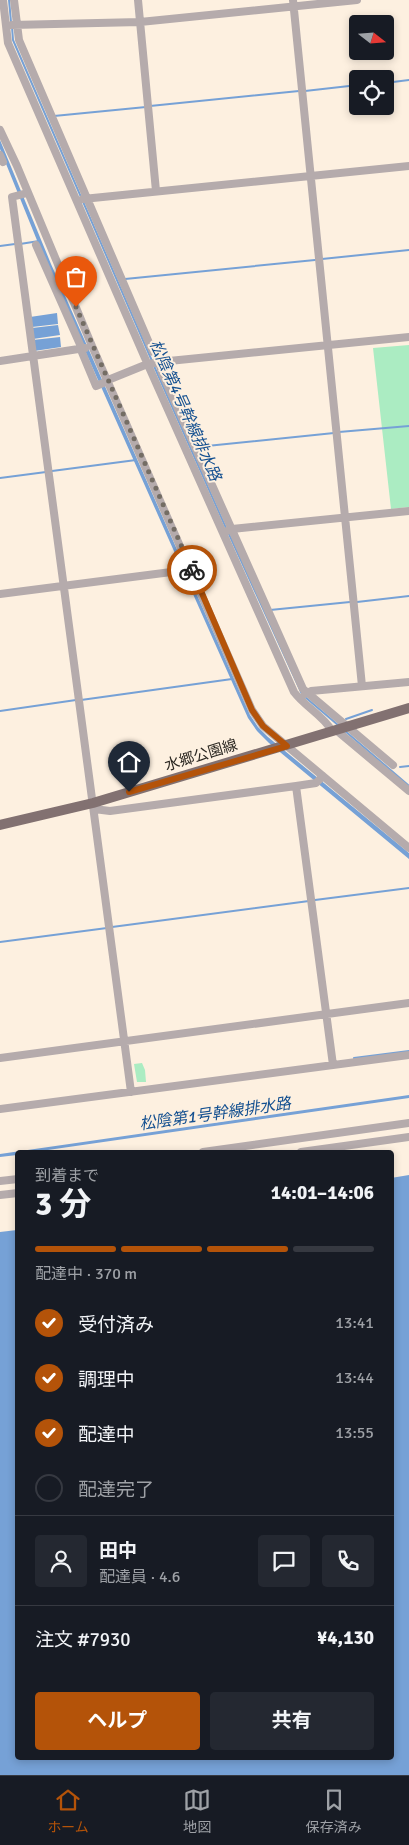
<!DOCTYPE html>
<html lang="ja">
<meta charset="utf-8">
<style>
body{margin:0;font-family:Signika,"Noto Sans JP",sans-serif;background:#242831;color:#f1f3f6;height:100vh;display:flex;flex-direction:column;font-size:19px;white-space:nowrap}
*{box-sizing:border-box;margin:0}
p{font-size:16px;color:#9ea1a6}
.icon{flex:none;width:28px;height:28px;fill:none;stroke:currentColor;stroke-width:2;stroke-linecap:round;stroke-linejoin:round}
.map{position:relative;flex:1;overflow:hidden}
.sheet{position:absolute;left:15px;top:1150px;width:379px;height:610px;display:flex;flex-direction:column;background:#171b24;border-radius:5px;box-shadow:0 2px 8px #0003}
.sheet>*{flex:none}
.needle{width:32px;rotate:107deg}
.buttons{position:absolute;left:349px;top:15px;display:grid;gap:10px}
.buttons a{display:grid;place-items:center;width:45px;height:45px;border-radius:5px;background:#171b24;box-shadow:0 2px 8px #0003;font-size:25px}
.pin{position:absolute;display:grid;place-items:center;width:42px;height:42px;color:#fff;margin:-51px -21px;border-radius:50% 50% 50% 0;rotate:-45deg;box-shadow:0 0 5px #0007}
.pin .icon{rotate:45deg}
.courier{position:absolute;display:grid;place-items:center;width:50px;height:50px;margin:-25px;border:4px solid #b45309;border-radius:50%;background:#fff;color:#222;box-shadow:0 1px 6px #0007}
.summary em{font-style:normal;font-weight:700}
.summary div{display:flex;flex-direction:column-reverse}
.summary{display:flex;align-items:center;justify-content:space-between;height:85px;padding:0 20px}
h1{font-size:32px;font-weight:700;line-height:38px}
.bar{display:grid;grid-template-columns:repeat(4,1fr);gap:8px 5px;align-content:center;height:60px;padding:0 20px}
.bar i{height:6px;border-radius:4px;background:#363941}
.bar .current{background:#b45309}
.bar p{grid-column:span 4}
.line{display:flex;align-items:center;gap:12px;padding:0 20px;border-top:1px solid #363941}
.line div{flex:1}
.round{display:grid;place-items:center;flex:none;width:52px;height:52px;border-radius:5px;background:#242831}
ol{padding:0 20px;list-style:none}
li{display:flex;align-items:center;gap:15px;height:55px}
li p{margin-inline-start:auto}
li .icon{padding:5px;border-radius:50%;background:#b45309;color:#fff;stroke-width:4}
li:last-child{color:#9ea1a6}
li i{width:28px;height:28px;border:2px solid #363941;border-radius:50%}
.action{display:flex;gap:10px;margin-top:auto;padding:10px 20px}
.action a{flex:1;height:58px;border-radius:5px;background:#b45309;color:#fff;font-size:20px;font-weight:700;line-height:58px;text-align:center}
.action a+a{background:#242831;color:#f1f3f6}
.tabs{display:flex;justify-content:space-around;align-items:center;height:70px;border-top:1px solid #363941;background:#171b24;font-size:14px;color:#9ea1a6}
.tabs a{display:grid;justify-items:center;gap:2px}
.tabs .current{color:#b45309}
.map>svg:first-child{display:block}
</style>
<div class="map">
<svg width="409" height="1775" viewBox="0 0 409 1775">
<rect width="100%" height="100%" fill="#fdf0e0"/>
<path fill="#abecc2" d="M409 345V507L391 509 373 348Z
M142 1063 145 1070 146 1082H137L134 1064Z"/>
<path fill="#76a1d6" d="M0 140 51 264 250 715 258 727 268 737 409 853V859L269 743 257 731 248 718 47 265 0 149Z
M57 313 58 324 32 327 30 317Z
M58 325 60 335 33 339 32 328Z
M60 337 61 347 34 351 33 340Z
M409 1095V1098L34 1152H18L17 1155 0 1157V1154Z
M409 1175V1775H0V1232L17 1230 18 1758H391V1178Z"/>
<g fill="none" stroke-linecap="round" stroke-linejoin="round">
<path stroke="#76a1d6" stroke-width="2" d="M9 0 11 22
M12 27 13 40 152 361
M385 83 409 80
M305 91 358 85
M150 106 299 91
M54 116 146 107
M20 244 39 241
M0 246 15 244
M322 259 409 250
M125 279 315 260
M154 366 226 528
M339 432 409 426
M197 447 334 433
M52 471 136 460
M0 478 46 472
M228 532 302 694
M357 602 409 596
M270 610 350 602
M305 697 338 725
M81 700 232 679
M0 711 76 700
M346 719 372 710
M345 731 408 785
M400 767 409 766
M315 900 409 888
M112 927 309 901
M0 942 107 928
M354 1058 409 1051"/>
<path stroke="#b5abac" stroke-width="8" d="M3 0 8 43 148 365 294 692C305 707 323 715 332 731
M14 0 19 40 153 352 156 353 162 373 303 689 393 765
M138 0 156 191
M293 0 362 686
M12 25 140 22 357 0
M0 130 17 166 92 346 252 710 263 726 409 848
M0 155 3 162
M27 193 12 197 131 1092
M83 199 409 166
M36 245 82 349
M81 350 96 386 108 381
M0 361 85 348
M108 380 145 365 159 362 409 337
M227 531 232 529 409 511
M0 594 179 571 190 567
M305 694 311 691 409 682
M336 730 409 791
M296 786 333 1065
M94 809 110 811 296 786 316 783 323 776
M0 1058 409 1003
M0 1109 409 1055
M203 1152 409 1123
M301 1152 409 1137
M0 1181 18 1179
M0 1195 18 1193"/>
<path stroke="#827171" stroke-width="10" d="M0 825 93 803 409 708"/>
</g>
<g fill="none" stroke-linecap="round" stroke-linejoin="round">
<path stroke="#746d64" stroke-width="5" stroke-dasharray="0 9" d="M76 307 192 570"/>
<path stroke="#b45309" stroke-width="6" d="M129 792 287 746 263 726 252 710 192 570"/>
</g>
<g text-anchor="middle" stroke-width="4" stroke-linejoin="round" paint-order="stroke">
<g font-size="15" fill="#2b2721" stroke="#fdf0e0">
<text transform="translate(201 755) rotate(-17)" y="5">水郷公園線</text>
</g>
<g font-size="16" font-style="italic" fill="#145090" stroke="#fdf0e0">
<text transform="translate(186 410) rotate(66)" y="6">松陰第4号幹線排水路</text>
<text transform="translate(215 1113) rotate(-8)" y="6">松陰第1号幹線排水路</text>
</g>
</g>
</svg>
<div class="buttons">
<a><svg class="needle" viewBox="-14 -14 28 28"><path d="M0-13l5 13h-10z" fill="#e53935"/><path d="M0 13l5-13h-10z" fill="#9ea1a6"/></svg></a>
<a><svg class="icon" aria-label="locate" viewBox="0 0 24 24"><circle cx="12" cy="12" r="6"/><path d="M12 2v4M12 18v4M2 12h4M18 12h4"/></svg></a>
</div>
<div class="pin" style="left:76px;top:307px;background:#ea580c"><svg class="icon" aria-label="bag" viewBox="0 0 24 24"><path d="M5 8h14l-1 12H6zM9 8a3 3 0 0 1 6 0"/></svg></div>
<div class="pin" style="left:129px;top:792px;background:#1f2937"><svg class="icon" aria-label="home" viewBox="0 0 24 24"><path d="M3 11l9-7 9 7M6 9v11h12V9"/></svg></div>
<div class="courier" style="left:192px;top:570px"><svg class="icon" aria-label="bike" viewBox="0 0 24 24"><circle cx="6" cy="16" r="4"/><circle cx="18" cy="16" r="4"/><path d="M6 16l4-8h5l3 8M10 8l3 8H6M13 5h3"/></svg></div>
<section class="sheet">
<div class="summary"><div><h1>3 分</h1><p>到着まで</p></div><em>14:01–14:06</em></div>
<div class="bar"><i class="current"></i><i class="current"></i><i class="current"></i><i></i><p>配達中 · 370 m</p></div>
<ol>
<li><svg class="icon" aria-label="check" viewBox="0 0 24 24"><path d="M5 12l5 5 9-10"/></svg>受付済み<p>13:41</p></li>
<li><svg class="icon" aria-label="check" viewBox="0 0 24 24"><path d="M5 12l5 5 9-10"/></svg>調理中<p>13:44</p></li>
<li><svg class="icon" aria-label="check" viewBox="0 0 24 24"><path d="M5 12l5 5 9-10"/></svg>配達中<p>13:55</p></li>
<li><i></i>配達完了</li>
</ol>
<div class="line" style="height:90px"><a class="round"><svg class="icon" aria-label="person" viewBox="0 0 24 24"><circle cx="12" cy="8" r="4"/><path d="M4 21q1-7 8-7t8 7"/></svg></a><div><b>田中</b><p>配達員 · 4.6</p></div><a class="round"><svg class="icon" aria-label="chat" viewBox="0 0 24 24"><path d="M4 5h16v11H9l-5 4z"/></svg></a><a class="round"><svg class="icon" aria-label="phone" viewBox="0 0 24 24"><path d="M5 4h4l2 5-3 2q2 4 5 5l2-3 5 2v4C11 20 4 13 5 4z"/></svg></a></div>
<div class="line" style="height:65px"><div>注文 #7930</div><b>¥4,130</b></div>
<div class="action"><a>ヘルプ</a><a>共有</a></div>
</section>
</div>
<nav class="tabs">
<a class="current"><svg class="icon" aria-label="home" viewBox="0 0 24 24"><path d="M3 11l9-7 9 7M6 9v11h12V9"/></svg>ホーム</a>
<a><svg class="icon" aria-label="map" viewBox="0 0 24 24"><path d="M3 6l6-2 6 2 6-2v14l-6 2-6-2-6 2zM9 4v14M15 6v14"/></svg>地図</a>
<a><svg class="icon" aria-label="saved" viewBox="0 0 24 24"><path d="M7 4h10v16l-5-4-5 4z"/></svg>保存済み</a>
</nav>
